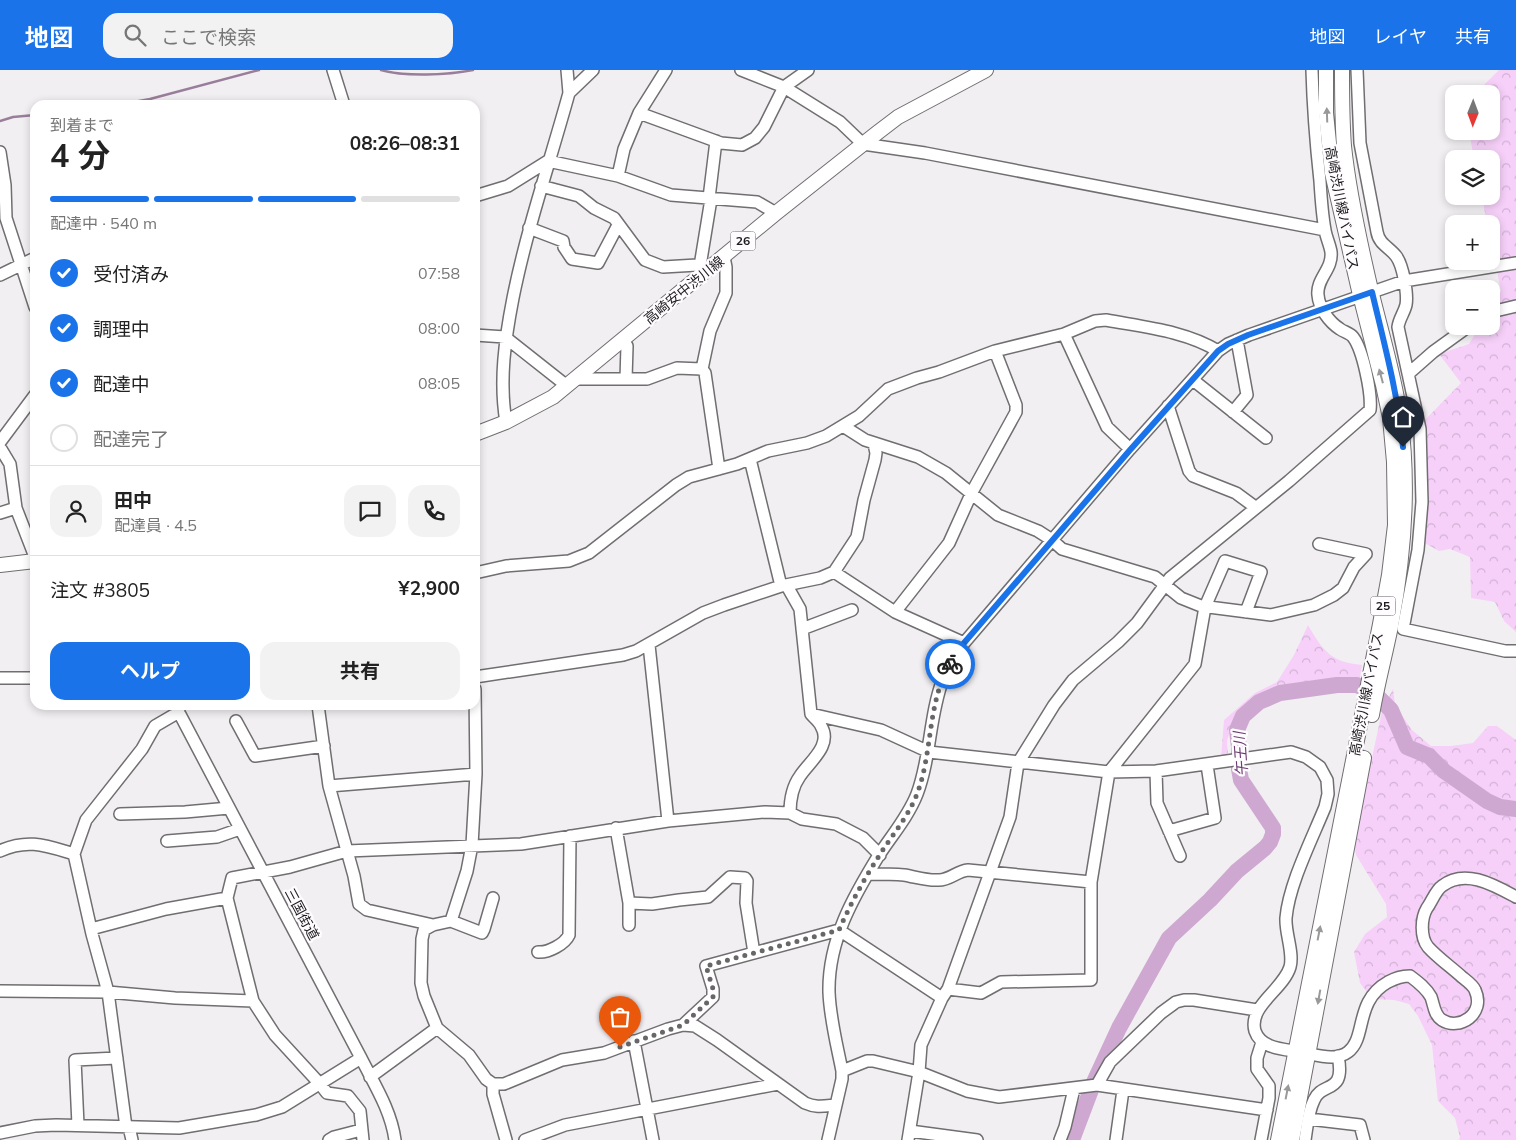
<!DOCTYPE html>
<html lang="ja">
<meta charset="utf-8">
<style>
body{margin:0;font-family:Mulish,"Noto Sans JP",sans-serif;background:#f2f2f2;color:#222;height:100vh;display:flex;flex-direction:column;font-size:19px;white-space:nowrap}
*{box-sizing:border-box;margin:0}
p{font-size:16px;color:#767676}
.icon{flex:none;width:28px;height:28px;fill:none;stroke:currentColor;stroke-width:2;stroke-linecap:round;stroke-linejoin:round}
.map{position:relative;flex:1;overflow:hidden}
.details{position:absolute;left:30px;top:30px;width:450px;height:610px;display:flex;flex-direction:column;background:#fff;border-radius:15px;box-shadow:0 2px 8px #0003}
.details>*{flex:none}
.needle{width:32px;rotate:181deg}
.controls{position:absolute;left:1445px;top:15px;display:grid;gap:10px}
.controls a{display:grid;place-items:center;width:55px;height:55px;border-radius:10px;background:#fff;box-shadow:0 2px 8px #0003;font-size:25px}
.pin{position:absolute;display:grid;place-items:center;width:42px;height:42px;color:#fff;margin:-51px -21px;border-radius:50% 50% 50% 0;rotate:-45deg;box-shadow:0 0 5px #0007}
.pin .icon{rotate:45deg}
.courier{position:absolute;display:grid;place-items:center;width:50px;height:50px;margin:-25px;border:4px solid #1a73e8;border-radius:50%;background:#fff;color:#222;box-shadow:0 1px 6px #0007}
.head em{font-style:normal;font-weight:700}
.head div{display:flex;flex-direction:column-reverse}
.head{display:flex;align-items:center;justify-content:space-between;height:85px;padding:0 20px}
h1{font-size:32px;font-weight:700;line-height:38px}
.bar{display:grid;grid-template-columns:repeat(4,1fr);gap:8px 5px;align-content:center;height:60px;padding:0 20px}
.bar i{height:6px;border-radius:4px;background:#e0e0e0}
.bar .selected{background:#1a73e8}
.bar p{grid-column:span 4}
.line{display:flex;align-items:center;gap:12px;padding:0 20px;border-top:1px solid #e0e0e0}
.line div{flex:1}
.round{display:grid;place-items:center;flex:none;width:52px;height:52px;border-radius:15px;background:#f2f2f2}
ol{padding:0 20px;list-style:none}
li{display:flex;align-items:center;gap:15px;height:55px}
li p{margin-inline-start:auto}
li .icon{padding:5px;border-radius:50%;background:#1a73e8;color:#fff;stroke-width:4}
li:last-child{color:#767676}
li i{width:28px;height:28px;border:2px solid #e0e0e0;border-radius:50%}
.primary-button{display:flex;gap:10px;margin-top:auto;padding:10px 20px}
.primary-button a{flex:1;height:58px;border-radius:15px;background:#1a73e8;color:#fff;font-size:20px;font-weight:700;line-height:58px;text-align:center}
.primary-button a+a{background:#f2f2f2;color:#222}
header{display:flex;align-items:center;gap:30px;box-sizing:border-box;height:70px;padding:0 25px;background:#1a73e8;color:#fff}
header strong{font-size:24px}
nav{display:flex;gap:28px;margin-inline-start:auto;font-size:18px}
.search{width:350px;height:45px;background:#f2f2f2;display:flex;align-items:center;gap:12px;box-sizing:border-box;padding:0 18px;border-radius:15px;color:#767676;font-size:19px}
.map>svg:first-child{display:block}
</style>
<header>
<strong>地図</strong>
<div class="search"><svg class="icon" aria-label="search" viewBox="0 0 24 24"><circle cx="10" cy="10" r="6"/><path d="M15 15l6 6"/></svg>ここで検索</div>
<nav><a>地図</a><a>レイヤ</a><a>共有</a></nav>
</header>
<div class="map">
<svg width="1516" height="1070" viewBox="0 0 1516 1070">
<defs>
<pattern id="forest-crowns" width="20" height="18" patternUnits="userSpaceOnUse" patternTransform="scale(1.25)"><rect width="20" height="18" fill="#f6d0f9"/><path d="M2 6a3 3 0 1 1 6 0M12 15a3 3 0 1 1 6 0" fill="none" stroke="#d2b2d5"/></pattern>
</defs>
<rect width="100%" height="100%" fill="#f2eff2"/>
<path fill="url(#forest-crowns)" d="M1499 0H1516V562L1504 551 1495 532 1471 528 1470 487 1450 479 1439 481 1423 472 1424 351 1461 313 1439 284 1469 274 1480 256H1491V237L1501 221 1491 173V154H1487L1482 126H1491V89H1474L1469 61H1491V24H1475Z
M1308 555C1323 581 1331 592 1362 595L1359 613C1318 611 1253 615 1233 656 1231 661 1228 666 1227 671 1227 676 1228 681 1228 686L1221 688 1224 650 1255 623 1277 612 1294 585Z
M1393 619 1395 635 1412 660 1431 676H1451L1473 673 1488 656H1497L1516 670V1070H1459L1460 1067 1455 1048 1438 1031 1432 975 1418 946 1409 934 1394 930 1372 929 1360 913 1354 882 1365 864 1387 847 1386 834 1356 785 1354 772 1382 641Z"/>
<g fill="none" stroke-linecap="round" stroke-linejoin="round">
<path stroke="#997e9b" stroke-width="2.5" d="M381 0C405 7 448 5 473 0
M117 35 150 29 259 0
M0 51 13 47 35 45"/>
<path stroke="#cea8d1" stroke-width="16" d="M1072 1070 1094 1012 1119 958 1169 868 1210 830 1237 801 1265 778 1270 772 1273 764V758L1241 710 1239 699V677L1237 660 1243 646 1259 632 1280 623 1337 615H1357L1376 625 1391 640 1407 677 1429 686 1444 701 1487 731 1500 737 1516 739"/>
<g stroke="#706e70" stroke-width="14">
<path id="minor" d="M333 0 344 35
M741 0 784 17 840 52 863 74 925 83 1325 160
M1357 0 1360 73 1377 162C1379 174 1389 177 1396 186 1403 195 1408 224 1406 235 1404 243 1399 249 1398 257L1420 359 1422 432 1418 480 1403 559 1505 581H1516
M569 23 593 0
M639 43 721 73 742 75 755 68 764 57 784 17 808 0
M0 82 5 115 6 148 35 237
M618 106 624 79 639 43 666 0
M541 116 579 126 594 138 614 148 645 190 663 197 697 195 710 199
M475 126 508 116 548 91 618 106 671 125 757 132 776 143
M709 128 716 71
M529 158 563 171 564 177 572 189 598 193 618 155
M700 196 711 129
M0 205 35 188
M1491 242 1516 236
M1064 264 1107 357 1130 379
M475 265 505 267 567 316
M623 270 627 276 626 309
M1408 304 1433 282 1469 256
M575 309H647L677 298 702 299
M1193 310 1266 368
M1168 336 1189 401 1193 406 1236 423 1255 437
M1233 342 1247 325 1237 270
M506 352C499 311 505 269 513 228 527 158 550 92 569 23L567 0
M843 356 865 370 918 387 946 403 998 445 1038 461 1052 470 1062 479 1155 507 1181 528 1201 536 1271 545 1314 535 1334 525 1343 518 1354 497 1366 484 1319 474
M0 372 35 325
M1 379 10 394 16 438
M750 389 781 516
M719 399 705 303 702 299 710 261 726 223V197L724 187
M0 443 16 438 35 487
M834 502 857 467 864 430 875 390 876 383 874 374
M475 503 506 496 569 491 589 483 676 415 689 407 737 394 768 381 807 373 826 366 859 346 888 319 917 308 939 302 995 281 1064 264 1095 251 1106 250C1143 257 1186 261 1218 281
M787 516 800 539 811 644C814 648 819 651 821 656 833 675 809 692 800 706 792 717 790 729 790 743
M895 542 949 473 972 422 1016 342V335L995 281
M802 559 852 540
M649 575 668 751
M475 607 623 585 636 581 703 543 724 535 781 516 820 508 834 502 895 542 964 573
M0 608H35
M475 619 476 704 472 775 467 801 451 851 433 855 424 860 422 869 421 913 424 926 437 958 469 985 486 1009 493 1014H504L562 990 604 983 668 959 683 955 695 956 717 970 805 1033C816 1038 824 1036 836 1035
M175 635 361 988C374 1014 391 1040 395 1070
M318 635 329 716 354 806 359 834 367 840 433 855
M811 644 881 660 929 682 1109 702 1156 701 1291 682 1306 687 1320 697 1327 710 1328 724 1325 737C1312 769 1289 814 1286 848 1285 863 1294 883 1290 897 1283 920 1248 936 1255 961 1261 979 1284 979 1300 982 1315 984 1335 992 1348 982 1367 968 1354 931 1388 912 1396 908 1401 906 1410 906 1418 912 1426 918 1431 927 1434 935 1434 945 1442 950 1459 961 1486 944 1475 920 1473 915 1467 911 1462 907 1451 897 1438 888 1428 877 1420 867 1421 848 1427 838 1432 831 1436 820 1442 816 1465 798 1494 815 1516 827
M236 651 255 686 324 676
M1156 701 1157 733 1180 786
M329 716 476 704
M120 744 185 742 229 738
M616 758 629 833V855
M1169 761 1215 748 1207 695
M167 771 217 767 240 759
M0 781C28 768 47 776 74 784L92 864 108 922 126 1057
M74 784 86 750 142 679 155 656 179 642
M869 804C881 804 893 804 904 805 916 807 927 811 939 810 950 810 957 801 968 800L1091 812
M629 833 652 834 679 830 708 827 730 807 745 808 747 811 746 833 754 883
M451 851 482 863 484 859 493 828
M91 859 166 839 227 828
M538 882C548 883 565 874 569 865L570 766
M948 919 981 923 1001 912 1091 910V812L1109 702 1195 594 1205 537 1225 491 1261 502 1246 542
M0 921 108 922 175 928 253 931
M683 955 713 927V919L706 896 839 860 942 928
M634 971 653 1070
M842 1001 867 991H873L919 1002 967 1021 999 1027 1097 1015 1267 1040
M370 1007 437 958
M493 1014V1024L506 1070
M1097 1015 1110 992 1161 943 1176 932 1184 930H1194L1257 940
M1309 1049 1360 1055 1364 1070
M78 1055 75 990 117 988
M129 1057 132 1070
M910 1061 977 1070
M0 1063 35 1056 56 1055 179 1058 256 1045 282 1037 361 988
M329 1070 334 1067 361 1060
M363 1070 360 1041 348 1026 327 1023 320 1014 275 965 253 931 227 828 232 808 290 797 347 781 521 774 668 751 765 742 790 743 802 749 836 754 863 768 880 785
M525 1070 565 1055 778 1014
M828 1070 842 1009V1001C837 975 830 949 829 922 828 871 853 827 879 785 892 765 908 747 917 724 931 687 929 646 943 609 948 596 956 585 964 573L1130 379 1218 281 1228 274 1249 265 1404 211 1516 193
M908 1070 919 1002 921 975 942 928 948 919 1010 747 1018 693 1054 635 1073 610 1118 572 1137 553 1170 508 1289 411 1370 340C1372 324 1363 280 1353 267 1350 263 1344 262 1340 259 1329 252 1319 238 1318 225 1316 209 1333 199 1331 182 1330 175 1326 167 1325 160 1322 144 1321 127 1320 111 1316 74 1313 37 1312 0
M1060 1070 1065 1057 1074 1019
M1116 1070 1123 1020
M1261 1070 1269 1028V1016L1257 999V988L1262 972
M1305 1070C1307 1057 1308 1042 1314 1030 1322 1011 1346 1025 1338 986"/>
</g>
<g stroke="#706e70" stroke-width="16">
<path id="major" d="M1342 0C1342 25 1342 50 1344 76 1349 124 1360 173 1371 220 1381 262 1394 303 1400 346 1410 416 1404 487 1391 556 1385 586 1377 615 1372 645
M475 364 506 352 553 327 776 143 877 63 898 47 986 0
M0 495 35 491
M1278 1070 1380 554 1389 505 1395 455 1394 392 1390 348 1383 315 1360 225 1332 103 1326 43V0
M1292 1070 1364 688"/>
</g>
<use href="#minor" stroke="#fff" stroke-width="11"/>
<use href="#major" stroke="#fff" stroke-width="14"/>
</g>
<defs><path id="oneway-solid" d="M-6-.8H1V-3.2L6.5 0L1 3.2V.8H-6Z" transform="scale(1.25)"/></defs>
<g fill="#999">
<use href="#oneway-solid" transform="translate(1327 45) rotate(-92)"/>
<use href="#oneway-solid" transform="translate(1381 306) rotate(-105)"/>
<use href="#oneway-solid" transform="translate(1319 863) rotate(-79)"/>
<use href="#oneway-solid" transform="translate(1319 927) rotate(100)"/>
<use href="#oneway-solid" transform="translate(1287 1022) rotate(-79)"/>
</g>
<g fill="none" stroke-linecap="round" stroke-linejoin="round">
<path stroke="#686668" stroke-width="5" stroke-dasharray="0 9" d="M620 977 683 955 713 927V919L706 896 839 860C850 835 864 809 879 786 892 765 908 747 917 724 933 682 927 633 950 594"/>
<path stroke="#1a73e8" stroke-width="6" d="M950 594 964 573 1130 380 1218 281 1228 274 1248 265 1372 222C1384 273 1398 324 1403 377"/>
</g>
<g text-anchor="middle" stroke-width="4.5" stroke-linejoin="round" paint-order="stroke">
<g fill="#fffcff" stroke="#615f61" stroke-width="1">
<rect x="730.5" y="161.5" width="25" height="19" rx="4"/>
<rect x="1370.5" y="526.5" width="25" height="19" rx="4"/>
</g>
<g font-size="12" font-weight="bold" fill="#1d1c1d">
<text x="743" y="175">26</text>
<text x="1383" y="540">25</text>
</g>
<g font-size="14" fill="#1d1c1d" stroke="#fffcff">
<text transform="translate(1342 138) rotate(79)" y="5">高崎渋川線バイパス</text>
<text transform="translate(684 220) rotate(-39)" y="5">高崎安中渋川線</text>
<text transform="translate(1366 624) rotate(-79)" y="5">高崎渋川線バイパス</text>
<text transform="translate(302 844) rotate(62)" y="5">三国街道</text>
</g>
<g font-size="15" font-style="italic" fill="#6b3b70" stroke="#fffcff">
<text transform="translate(1241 684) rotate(-94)" y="5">午王川</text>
</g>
</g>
</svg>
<div class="controls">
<a><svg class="needle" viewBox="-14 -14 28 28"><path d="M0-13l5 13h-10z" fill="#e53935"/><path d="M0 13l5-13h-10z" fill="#767676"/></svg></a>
<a><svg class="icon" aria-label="layers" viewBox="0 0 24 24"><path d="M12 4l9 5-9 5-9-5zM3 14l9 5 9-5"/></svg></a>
<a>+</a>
<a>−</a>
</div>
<div class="pin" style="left:620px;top:977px;background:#ea580c"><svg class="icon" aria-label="bag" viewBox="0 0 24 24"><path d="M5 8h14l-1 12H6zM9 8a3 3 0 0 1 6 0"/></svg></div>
<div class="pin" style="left:1403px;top:377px;background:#1f2937"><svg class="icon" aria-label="home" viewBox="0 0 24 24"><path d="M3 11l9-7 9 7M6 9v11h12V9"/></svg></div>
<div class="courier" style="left:950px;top:594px"><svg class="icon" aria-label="bike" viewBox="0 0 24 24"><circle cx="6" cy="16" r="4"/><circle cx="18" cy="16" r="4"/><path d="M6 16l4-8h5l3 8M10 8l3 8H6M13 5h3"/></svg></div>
<section class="details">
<div class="head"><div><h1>4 分</h1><p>到着まで</p></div><em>08:26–08:31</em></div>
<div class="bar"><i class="selected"></i><i class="selected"></i><i class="selected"></i><i></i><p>配達中 · 540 m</p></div>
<ol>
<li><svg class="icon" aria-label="check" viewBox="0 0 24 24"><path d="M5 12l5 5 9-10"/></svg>受付済み<p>07:58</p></li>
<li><svg class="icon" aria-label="check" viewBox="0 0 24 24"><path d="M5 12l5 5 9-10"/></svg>調理中<p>08:00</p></li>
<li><svg class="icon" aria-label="check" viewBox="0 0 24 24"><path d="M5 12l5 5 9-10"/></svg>配達中<p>08:05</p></li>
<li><i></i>配達完了</li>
</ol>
<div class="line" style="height:90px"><a class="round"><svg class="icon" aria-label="person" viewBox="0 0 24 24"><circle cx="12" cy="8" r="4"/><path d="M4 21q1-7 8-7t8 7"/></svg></a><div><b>田中</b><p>配達員 · 4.5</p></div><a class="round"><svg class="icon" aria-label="chat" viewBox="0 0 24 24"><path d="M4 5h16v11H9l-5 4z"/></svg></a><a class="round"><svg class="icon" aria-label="phone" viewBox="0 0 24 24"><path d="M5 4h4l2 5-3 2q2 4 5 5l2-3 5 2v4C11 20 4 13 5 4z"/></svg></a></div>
<div class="line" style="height:65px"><div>注文 #3805</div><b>¥2,900</b></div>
<div class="primary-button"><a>ヘルプ</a><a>共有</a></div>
</section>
</div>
